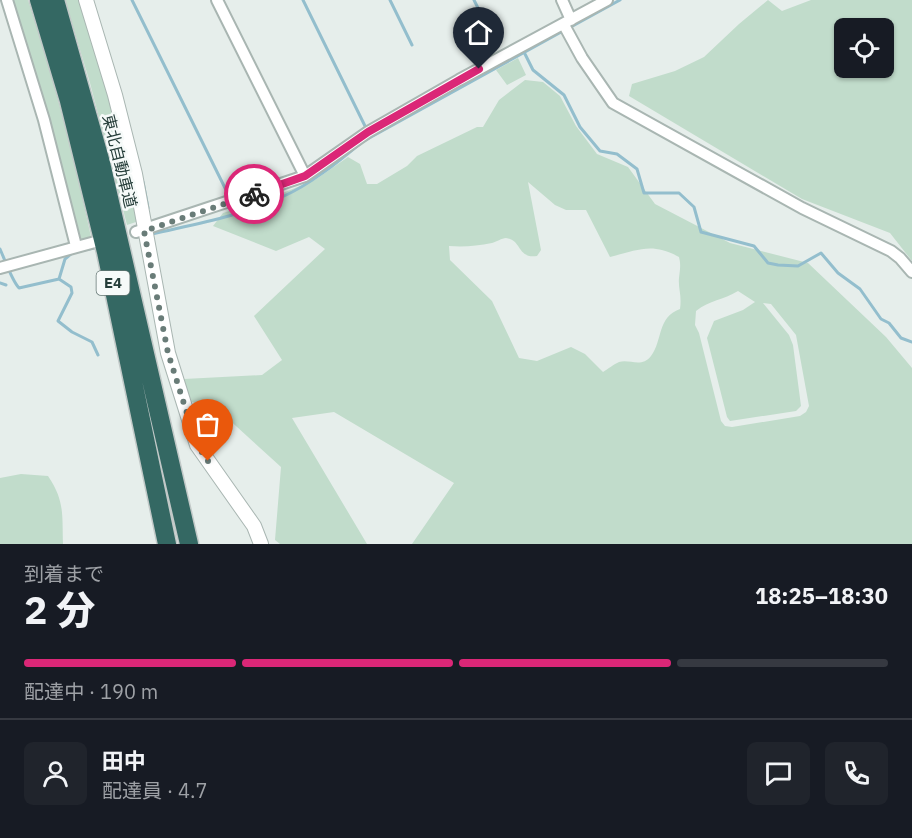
<!DOCTYPE html>
<html lang="ja">
<meta charset="utf-8">
<style>
body{margin:0;font-family:"IBM Plex Sans","Noto Sans JP",sans-serif;background:#20242c;color:#f1f3f6;height:100vh;display:flex;flex-direction:column;font-size:22px;white-space:nowrap}
*{box-sizing:border-box;margin:0}
p{font-size:20px;color:#9ea1a6}
.icon{flex:none;width:33px;height:33px;fill:none;stroke:currentColor;stroke-width:2;stroke-linecap:round;stroke-linejoin:round}
.map{position:relative;height:544px;overflow:hidden}
.side{display:flex;flex-direction:column;background:#171b24;flex:1}
.side>*{flex:none}
.tools{position:absolute;left:834px;top:18px;display:grid;gap:12px}
.tools a{display:grid;place-items:center;width:60px;height:60px;border-radius:9px;background:#171b24;box-shadow:0 2px 4px #0004;font-size:30px}
.pin{position:absolute;display:grid;place-items:center;width:51px;height:51px;color:#fff;margin:-62px -26px;border-radius:50% 50% 50% 0;rotate:-45deg;box-shadow:0 0 6px #0007}
.pin .icon{rotate:45deg}
.courier{position:absolute;display:grid;place-items:center;width:60px;height:60px;margin:-30px;border:4px solid #db2777;border-radius:50%;background:#fff;color:#222;box-shadow:0 2px 8px #0007}
.headline em{font-style:normal;font-weight:800}
.headline div{display:flex;flex-direction:column-reverse}
.headline{display:flex;align-items:center;justify-content:space-between;height:102px;padding:0 24px}
h1{font-size:39px;font-weight:800;line-height:45px}
.bar{display:grid;grid-template-columns:repeat(4,1fr);gap:9px 6px;align-content:center;height:72px;padding:0 24px}
.bar i{height:8px;border-radius:4px;background:#363941}
.bar .selected{background:#db2777}
.bar p{grid-column:span 4}
.line{display:flex;align-items:center;gap:15px;padding:0 24px;border-top:2px solid #363941}
.line div{flex:1}
.round{display:grid;place-items:center;flex:none;width:63px;height:63px;border-radius:9px;background:#20242c}
.map>svg:first-child{display:block}
</style>
<div class="map">
<svg width="912" height="544" viewBox="0 0 912 544">
<rect width="100%" height="100%" fill="#e6eeeb"/>
<path fill="#c1dccb" fill-rule="evenodd" d="M12 0H28C54 78 74 157 91 237L80 240 77 237 20 21Z
M65 0H81L112 99 138 217 136 222 127 225 90 83Z
M768 0 782 11 811 0H912V261L890 233 802 199 629 96 632 84 675 71 704 57 739 24ZM844 28H884V68H844Z
M518 58 526 75 507 85 496 70Z
M525 80 543 82 560 96 576 126 597 154 628 167 655 204 730 243 808 263 886 337 912 368V544H412L454 483 334 412 292 418 367 544H280L275 540 281 467 225 416 190 401 184 379 262 375 282 360 254 316 325 249 309 237 276 251 213 226 223 213 270 198 315 180 348 157 360 164 367 184H377L407 166 417 156 477 127H483L499 100ZM528 182 555 205 566 210H586L610 257C638 250 652 242 679 257 681 265 680 269 679 278 678 289 682 295 680 309 657 317 663 340 651 356 642 368 630 359 619 362 614 364 608 369 603 372L585 354 571 347 537 361 519 358 492 301 450 260 449 246C464 247 477 246 492 243 496 242 502 238 506 238 522 240 517 259 537 256L541 250ZM738 291 755 302 743 310 714 321 707 338 727 417 730 421 796 411 801 406 793 345 789 335 763 303 771 304 796 335 809 406 806 412 800 416 732 427 725 426 721 421 699 333 695 325 696 311C710 300 723 300 738 291Z
M21 474 48 476C65 501 62 515 63 544H0V478Z"/>
<g fill="none" stroke-linecap="round" stroke-linejoin="round">
<path stroke="#93becd" stroke-width="3" d="M132 0 226 190
M303 0 365 126
M390 0 412 45
M474 0 482 16
M569 28 620 0
M525 54 533 70 564 95 580 127 600 151 617 154 637 169 644 193H679L694 207 701 232 754 246 768 263 778 265 798 266 821 253 838 273 860 289 881 319 889 323 901 338 912 342
M143 182 148 208
M152 232V234C195 224 241 216 282 197 311 184 338 162 362 142L563 31
M0 249C5 260 12 281 19 288L59 279 65 259 72 253
M84 250 94 248
M59 279 71 287 72 293 58 321 72 332 92 342 98 355
M0 283 6 285"/>
<g stroke="#a9b6b2" stroke-width="14">
<path id="minor" d="M7 0 44 120 76 246
M217 0 305 176
M562 0 571 20
M564 25 582 58 613 103 802 208 891 251 900 258 912 272
M136 232 305 176 368 132 459 80 607 0
M0 268 95 242"/>
</g>
<g stroke="#a9b6b2" stroke-width="16">
<path id="tertiary" d="M86 0 115 95 135 174 168 353 197 445 254 526 261 544"/>
</g>
<g stroke="#c2c9c8" stroke-width="21">
<path id="motorway" d="M39 0 69 101 106 252 167 544
M55 0 101 163 189 544"/>
</g>
<use href="#minor" stroke="#fff" stroke-width="10"/>
<use href="#tertiary" stroke="#fff" stroke-width="14"/>
<use href="#motorway" stroke="#346863" stroke-width="18"/>
</g>
<g fill="none" stroke-linecap="round" stroke-linejoin="round">
<path stroke="#697c78" stroke-width="6" stroke-dasharray="0 10.8" d="M208 461 197 445 168 353 144 231 254 194"/>
<path stroke="#db2777" stroke-width="8" d="M254 194 305 176 368 132 479 69"/>
</g>
<g text-anchor="middle" stroke-width="5" stroke-linejoin="round" paint-order="stroke">
<rect fill="#f6faf9" stroke="#647673" stroke-width="1.5" x="96.5" y="271" width="33" height="24" rx="4.5"/>
<g font-size="15" font-weight="bold" fill="#263e3a">
<text x="113" y="288">E4</text>
</g>
<g font-size="16" fill="#263e3a" stroke="#f6faf9">
<text transform="translate(120 161) rotate(76)" y="6">東北自動車道</text>
</g>
</g>
</svg>
<div class="tools">
<a><svg class="icon" aria-label="locate" viewBox="0 0 24 24"><circle cx="12" cy="12" r="6"/><path d="M12 2v4M12 18v4M2 12h4M18 12h4"/></svg></a>
</div>
<div class="pin" style="left:208px;top:461px;background:#ea580c"><svg class="icon" aria-label="bag" viewBox="0 0 24 24"><path d="M5 8h14l-1 12H6zM9 8a3 3 0 0 1 6 0"/></svg></div>
<div class="pin" style="left:479px;top:69px;background:#1f2937"><svg class="icon" aria-label="home" viewBox="0 0 24 24"><path d="M3 11l9-7 9 7M6 9v11h12V9"/></svg></div>
<div class="courier" style="left:254px;top:194px"><svg class="icon" aria-label="bike" viewBox="0 0 24 24"><circle cx="6" cy="16" r="4"/><circle cx="18" cy="16" r="4"/><path d="M6 16l4-8h5l3 8M10 8l3 8H6M13 5h3"/></svg></div>
</div>
<section class="side">
<div class="headline"><div><h1>2 分</h1><p>到着まで</p></div><em>18:25–18:30</em></div>
<div class="bar"><i class="selected"></i><i class="selected"></i><i class="selected"></i><i></i><p>配達中 · 190 m</p></div>
<div class="line" style="height:108px"><a class="round"><svg class="icon" aria-label="person" viewBox="0 0 24 24"><circle cx="12" cy="8" r="4"/><path d="M4 21q1-7 8-7t8 7"/></svg></a><div><b>田中</b><p>配達員 · 4.7</p></div><a class="round"><svg class="icon" aria-label="chat" viewBox="0 0 24 24"><path d="M4 5h16v11H9l-5 4z"/></svg></a><a class="round"><svg class="icon" aria-label="phone" viewBox="0 0 24 24"><path d="M5 4h4l2 5-3 2q2 4 5 5l2-3 5 2v4C11 20 4 13 5 4z"/></svg></a></div>
</section>
